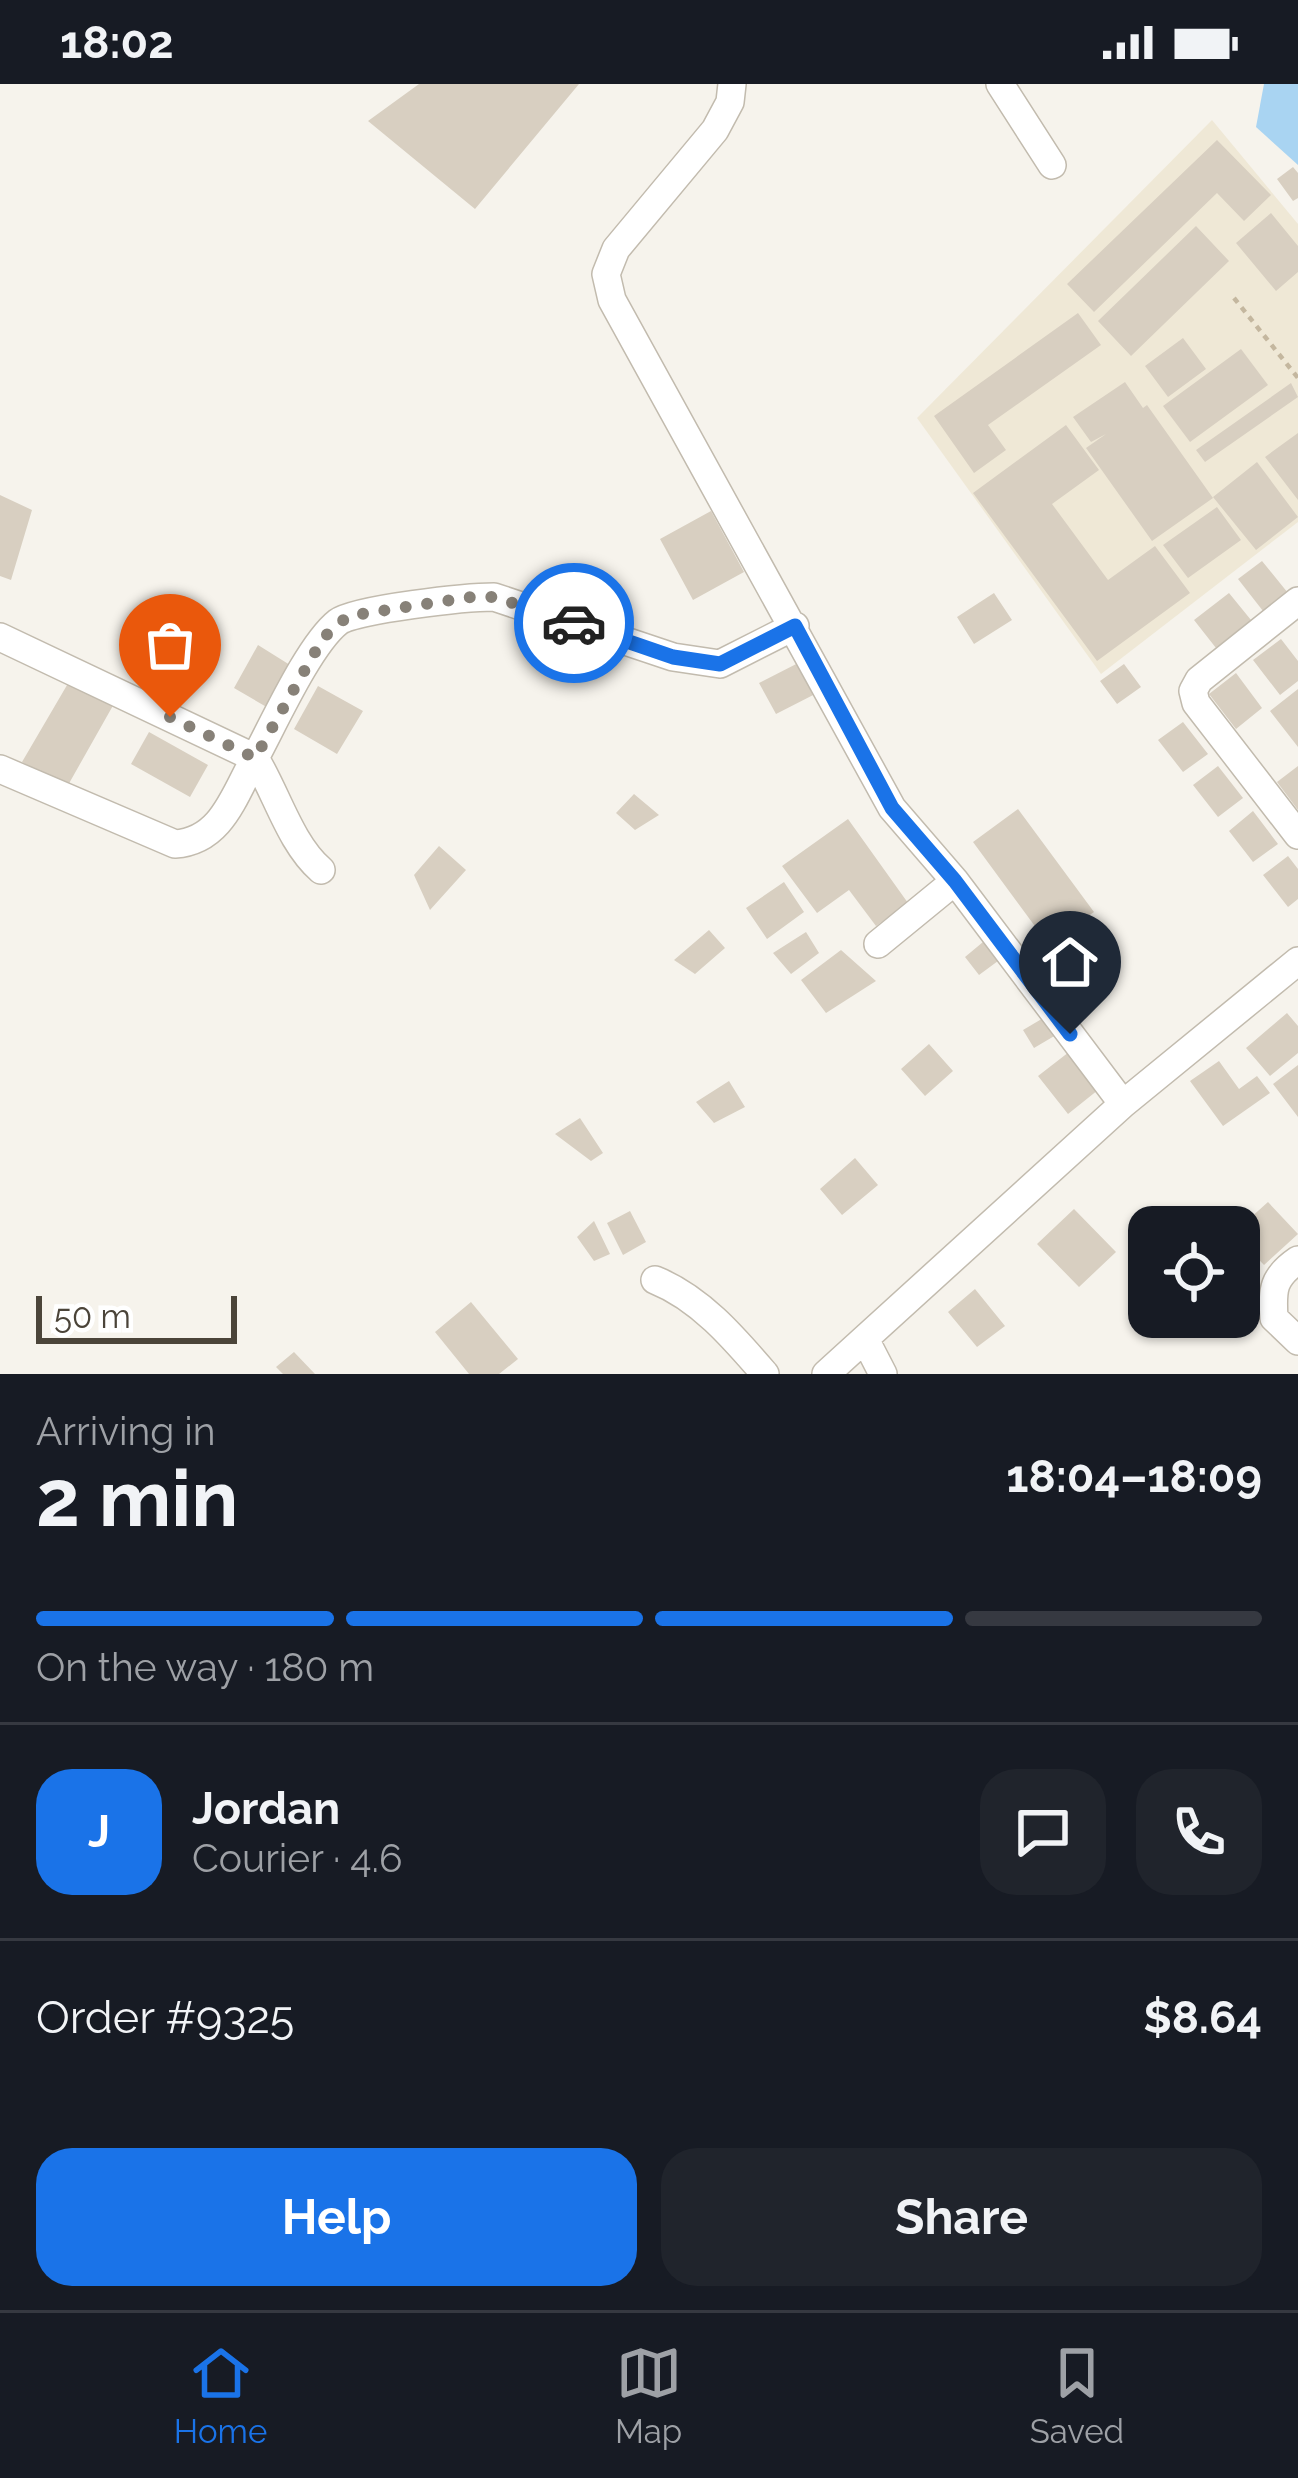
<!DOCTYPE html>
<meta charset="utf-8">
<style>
body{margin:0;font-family:Raleway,sans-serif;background:#20242c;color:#f1f3f6;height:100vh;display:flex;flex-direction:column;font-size:45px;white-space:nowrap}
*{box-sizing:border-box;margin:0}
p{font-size:39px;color:#9ea1a6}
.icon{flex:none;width:66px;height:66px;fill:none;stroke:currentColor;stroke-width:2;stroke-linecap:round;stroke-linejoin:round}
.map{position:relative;height:1290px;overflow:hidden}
.details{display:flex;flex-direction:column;background:#171b24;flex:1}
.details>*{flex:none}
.buttons{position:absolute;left:1128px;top:1122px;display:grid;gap:24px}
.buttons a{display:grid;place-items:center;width:132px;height:132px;border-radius:24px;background:#171b24;box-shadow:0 3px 9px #0004;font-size:60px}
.scale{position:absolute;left:36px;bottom:30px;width:201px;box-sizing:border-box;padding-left:12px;border:6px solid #4b4439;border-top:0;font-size:33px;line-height:42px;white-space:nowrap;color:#4b4439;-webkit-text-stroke:9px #fff;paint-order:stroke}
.pin{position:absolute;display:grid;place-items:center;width:102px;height:102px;color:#fff;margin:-123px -51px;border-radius:50% 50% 50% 0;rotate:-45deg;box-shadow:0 0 12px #0007}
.pin .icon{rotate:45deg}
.courier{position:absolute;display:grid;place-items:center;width:120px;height:120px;margin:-60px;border:9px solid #1a73e8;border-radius:50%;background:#fff;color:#222;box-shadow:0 3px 15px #0007}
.overview em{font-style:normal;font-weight:700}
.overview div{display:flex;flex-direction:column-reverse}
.overview{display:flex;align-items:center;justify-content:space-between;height:204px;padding:0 36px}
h1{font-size:78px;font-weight:700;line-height:90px}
.bar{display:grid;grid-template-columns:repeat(4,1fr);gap:18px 12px;align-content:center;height:144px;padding:0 36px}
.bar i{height:15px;border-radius:9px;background:#363941}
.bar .current{background:#1a73e8}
.bar p{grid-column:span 4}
.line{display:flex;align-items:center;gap:30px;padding:0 36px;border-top:3px solid #363941}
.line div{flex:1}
.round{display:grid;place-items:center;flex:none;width:126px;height:126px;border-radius:36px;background:#20242c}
.action{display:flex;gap:24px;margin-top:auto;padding:24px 36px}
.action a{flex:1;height:138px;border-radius:36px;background:#1a73e8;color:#fff;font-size:48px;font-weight:700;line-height:138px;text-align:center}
.action a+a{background:#20242c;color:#f1f3f6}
.status{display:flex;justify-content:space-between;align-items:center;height:84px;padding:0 60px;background:#171b24;direction:ltr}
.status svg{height:33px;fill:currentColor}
.tab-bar{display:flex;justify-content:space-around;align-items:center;height:168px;border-top:3px solid #363941;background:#171b24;font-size:33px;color:#9ea1a6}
.tab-bar a{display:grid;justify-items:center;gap:6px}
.tab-bar .current{color:#1a73e8}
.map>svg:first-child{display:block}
</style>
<div class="status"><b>18:02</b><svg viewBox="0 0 49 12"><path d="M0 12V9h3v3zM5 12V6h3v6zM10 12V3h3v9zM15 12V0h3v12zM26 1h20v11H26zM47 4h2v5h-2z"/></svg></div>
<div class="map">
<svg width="1298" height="1290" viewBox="0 0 1298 1290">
<rect width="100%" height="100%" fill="#f6f3ec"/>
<path fill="#efe8d6" d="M1212 36 1298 140V438L1101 590 917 334Z"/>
<path fill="#a9d4f2" d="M1264 0H1298V81L1256 43Z"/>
<path fill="#d8cfc1" d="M419 0H579L475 125 368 37Z
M1217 56 1271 111 1244 137 1217 109 1094 228 1067 200Z
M1293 83 1298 89V114L1293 117 1277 95Z
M1271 129 1298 162V188L1276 207 1236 159Z
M1196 142 1229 177 1131 272 1098 237Z
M1078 229 1101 261 988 341 1006 366 974 389 934 332Z
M1183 254 1206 285 1168 313 1145 282Z
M1241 265 1268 301 1190 358 1163 322Z
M1125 298 1143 324 1147 321 1213 414 1152 457 1086 364 1106 350 1091 358 1073 333Z
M1291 299 1298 313 1205 378 1196 366Z
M1066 341 1099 386 1052 420 1108 496 1155 462 1190 509 1097 577 973 409Z
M1298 349V416L1265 373Z
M1257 378 1298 433 1256 466 1213 413Z
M0 411 32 426 11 496 0 492Z
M1217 423 1241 456 1188 494 1163 461Z
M711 427 744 488 693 516 660 455Z
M1262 477 1288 509 1263 527 1238 495Z
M994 509 1012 536 974 560 957 533Z
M1229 509 1251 536 1216 564 1194 536Z
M1281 555 1298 577V597L1280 611 1253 576Z
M258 561 290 581 270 625 234 604Z
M806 575 823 606 776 630 759 599Z
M1124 580 1141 603 1117 620 1100 597Z
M1236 589 1262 624 1236 645 1209 610Z
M70 596 115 618 67 703 22 678Z
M318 602 363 627 337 670 294 645Z
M1298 605V663L1270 627Z
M1183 638 1208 670 1183 688 1158 656Z
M149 648 208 681 190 713 131 680Z
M1218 682 1243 714 1218 733 1193 701Z
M1298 682V726L1277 698Z
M634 710 659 731 635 746 616 729Z
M1018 725 1094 828 1048 860 973 758Z
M1253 727 1278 760 1253 778 1229 747Z
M848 735 908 819 876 842 849 806 817 829 782 782Z
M439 762 466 786 430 826 414 791Z
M1288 772 1298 785V815L1288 823 1263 791Z
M784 798 804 828 767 855 746 824Z
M709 846 725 864 695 890 674 876Z
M806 848 819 869 791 890 773 869Z
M983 858 998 877 979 891 965 873Z
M841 866 876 897 826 929 801 896Z
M1287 929 1298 942V969L1270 992 1246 964Z
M1045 933 1056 951 1034 964 1023 946Z
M929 960 953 987 925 1012 901 985Z
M1069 968 1098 1006 1068 1030 1038 992Z
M1219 977 1239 1005 1257 992 1270 1009 1223 1042 1190 997Z
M1298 981V1033L1273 1000Z
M729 997 745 1023 714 1039 696 1018Z
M580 1034 603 1069 591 1077 555 1050Z
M855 1074 878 1101 842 1131 820 1105Z
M1268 1118 1298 1150 1264 1181 1239 1155V1144Z
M1074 1125 1116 1168 1079 1203 1037 1160Z
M630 1127 646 1158 623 1171 607 1139Z
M594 1137 610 1170 594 1177 577 1153Z
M975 1205 1005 1242 977 1263 948 1228Z
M471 1218 518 1275 499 1290H469L435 1248Z
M294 1268 315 1290H283L276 1283Z"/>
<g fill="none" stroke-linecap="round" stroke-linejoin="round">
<g stroke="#c2bbae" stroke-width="30">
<path id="minor" d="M732 0 730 18 715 46 616 165 606 190 612 216 892 724 955 797 1123 1020
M1000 0 1052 81
M1298 517 1199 596 1193 607 1196 619 1298 751
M0 553 255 674C274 639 309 561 338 538 355 525 468 513 494 513L673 573 720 580 795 542
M0 685 175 760C222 757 234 711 255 674 277 710 290 759 321 786
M878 860 955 797
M1298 1176C1273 1193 1272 1205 1274 1234L1298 1257
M655 1196C700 1214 734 1254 765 1290
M866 1257 883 1290
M826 1290 1123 1020 1298 877"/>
</g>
<path stroke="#c4b79f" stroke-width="4.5" stroke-dasharray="6 6" stroke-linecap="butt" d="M1234 214 1298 294"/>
<use href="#minor" stroke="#fff" stroke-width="27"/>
</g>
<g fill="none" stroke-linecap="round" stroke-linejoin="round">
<path stroke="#878178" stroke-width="12" stroke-dasharray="0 21.6" d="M170 633 255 674 323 554 348 532 471 513H494L574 539"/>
<path stroke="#1a73e8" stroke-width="15" d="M574 539 673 573 720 580 795 542 892 724 955 797 1070 950"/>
</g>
</svg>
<div class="buttons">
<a><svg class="icon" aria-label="locate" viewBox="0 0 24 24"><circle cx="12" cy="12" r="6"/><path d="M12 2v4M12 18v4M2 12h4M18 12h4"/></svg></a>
</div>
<div class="scale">50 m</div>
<div class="pin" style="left:170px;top:633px;background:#ea580c"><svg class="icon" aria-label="bag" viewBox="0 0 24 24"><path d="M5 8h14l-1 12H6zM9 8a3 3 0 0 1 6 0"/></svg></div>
<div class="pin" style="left:1070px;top:950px;background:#1f2937"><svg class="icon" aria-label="home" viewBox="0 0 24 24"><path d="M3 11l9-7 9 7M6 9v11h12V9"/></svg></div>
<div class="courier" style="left:574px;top:539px"><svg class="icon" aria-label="car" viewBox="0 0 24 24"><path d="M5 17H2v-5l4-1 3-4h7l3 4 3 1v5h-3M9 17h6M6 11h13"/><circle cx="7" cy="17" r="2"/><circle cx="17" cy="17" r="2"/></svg></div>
</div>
<section class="details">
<div class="overview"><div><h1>2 min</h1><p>Arriving in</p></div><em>18:04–18:09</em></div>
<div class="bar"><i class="current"></i><i class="current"></i><i class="current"></i><i></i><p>On the way · 180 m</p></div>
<div class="line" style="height:216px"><b class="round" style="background:#1a73e8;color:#fff">J</b><div><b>Jordan</b><p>Courier · 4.6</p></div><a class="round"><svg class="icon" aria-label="chat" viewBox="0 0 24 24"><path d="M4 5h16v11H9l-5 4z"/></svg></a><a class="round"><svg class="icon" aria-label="phone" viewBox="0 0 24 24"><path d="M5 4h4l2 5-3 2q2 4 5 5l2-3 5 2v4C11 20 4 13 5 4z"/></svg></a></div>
<div class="line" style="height:156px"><div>Order #9325</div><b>$8.64</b></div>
<div class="action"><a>Help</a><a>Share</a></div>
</section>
<nav class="tab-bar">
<a class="current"><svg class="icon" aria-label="home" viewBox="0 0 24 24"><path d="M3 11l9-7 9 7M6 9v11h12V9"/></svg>Home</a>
<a><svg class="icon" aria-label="map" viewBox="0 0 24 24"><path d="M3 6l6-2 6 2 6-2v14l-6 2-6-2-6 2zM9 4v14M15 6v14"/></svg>Map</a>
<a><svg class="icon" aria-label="saved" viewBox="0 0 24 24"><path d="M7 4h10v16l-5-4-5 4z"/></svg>Saved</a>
</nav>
